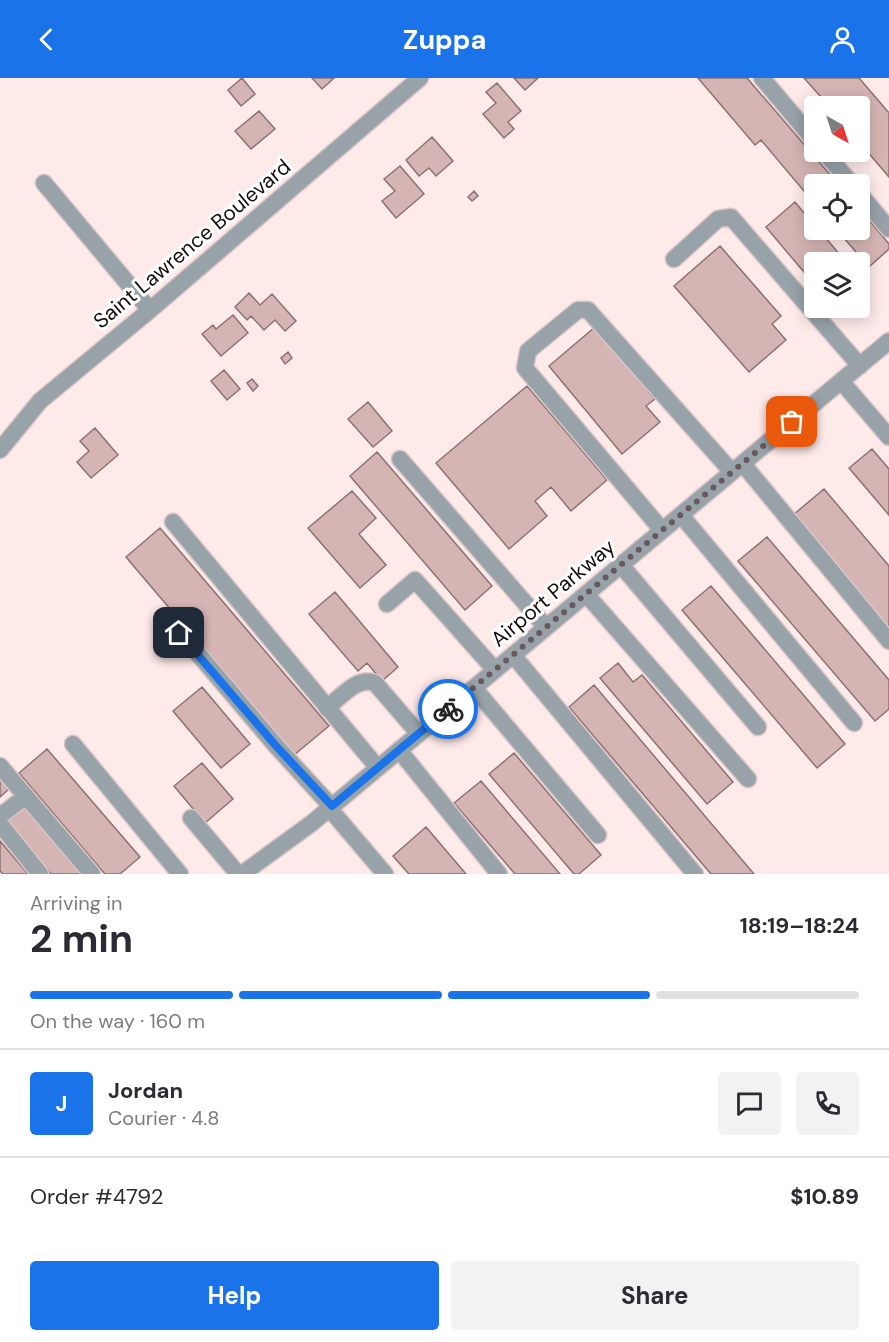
<!DOCTYPE html>
<meta charset="utf-8">
<style>
body{margin:0;font-family:"DM Sans",sans-serif;background:#f2f2f3;color:#2b2b33;height:100vh;display:flex;flex-direction:column;font-size:22px;white-space:nowrap}
*{box-sizing:border-box;margin:0}
p{font-size:20px;color:#7c7c81}
.icon{flex:none;width:33px;height:33px;fill:none;stroke:currentColor;stroke-width:2;stroke-linecap:round;stroke-linejoin:round}
.map{position:relative;height:796px;overflow:hidden}
.panel{display:flex;flex-direction:column;background:#fff;flex:1}
.panel>*{flex:none}
.needle{width:39px;rotate:141deg}
.tools{position:absolute;left:804px;top:18px;display:grid;gap:12px}
.tools a{display:grid;place-items:center;width:66px;height:66px;border-radius:6px;background:#fff;box-shadow:0 3px 15px #0003;font-size:30px}
.pin{position:absolute;display:grid;place-items:center;width:51px;height:51px;color:#fff;margin:-26px;border-radius:12px;box-shadow:0 3px 9px #0006}
.courier{position:absolute;display:grid;place-items:center;width:60px;height:60px;margin:-30px;border:4px solid #1a73e8;border-radius:50%;background:#fff;color:#222;box-shadow:0 2px 8px #0007}
.summary em{font-style:normal;font-weight:700}
.summary div{display:flex;flex-direction:column-reverse}
.summary{display:flex;align-items:center;justify-content:space-between;height:102px;padding:0 30px}
h1{font-size:39px;font-weight:700;line-height:45px}
.bar{display:grid;grid-template-columns:repeat(4,1fr);gap:9px 6px;align-content:center;height:72px;padding:0 30px}
.bar i{height:8px;border-radius:4px;background:#e1e1e2}
.bar .selected{background:#1a73e8}
.bar p{grid-column:span 4}
.line{display:flex;align-items:center;gap:15px;padding:0 30px;border-top:2px solid #e1e1e2}
.line div{flex:1}
.round{display:grid;place-items:center;flex:none;width:63px;height:63px;border-radius:6px;background:#f2f2f3}
.action{display:flex;gap:12px;margin-top:auto;padding:12px 30px}
.action a{flex:1;height:69px;border-radius:6px;background:#1a73e8;color:#fff;font-size:24px;font-weight:700;line-height:69px;text-align:center}
.action a+a{background:#f2f2f3;color:#2b2b33}
header{display:flex;justify-content:space-between;align-items:center;height:78px;padding:0 30px;background:#1a73e8;color:#fff;font-size:27px;font-weight:700}
.map>svg:first-child{display:block}
</style>
<header><svg class="icon" aria-label="back" viewBox="0 0 24 24"><path d="M15 5l-7 7 7 7"/></svg>Zuppa<svg class="icon" aria-label="person" viewBox="0 0 24 24"><circle cx="12" cy="8" r="4"/><path d="M4 21q1-7 8-7t8 7"/></svg></header>
<div class="map">
<svg width="889" height="796" viewBox="0 0 889 796">
<rect width="100%" height="100%" fill="#ffeaea"/>
<path fill="#d5b5b4" stroke="#8e7170" stroke-width="1.5" d="M242 0 255 16 241 28 228 12Z
M312 0H334L322 11Z
M514 0H538L525 12Z
M698 0H747L838 106H814V125L761 62 755 67Z
M804 0H859L889 35V99L860 65V28H829Z
M497 5 521 33 508 44 514 51 504 60 483 36 496 25 486 14Z
M259 33 275 51 251 71 235 53Z
M432 59 453 83 436 98 429 90 419 98 406 82Z
M400 88 424 116 396 140 382 123 395 113 384 101Z
M474 113 478 118 472 123 468 119Z
M795 124 814 147V152H819L846 184H814V206L766 149Z
M860 131 889 166V171L869 189 837 152H860Z
M720 168 781 238 772 246 786 262 749 294 674 208Z
M249 215 260 227 272 216 296 243 285 253 275 242 264 252 251 238 247 242 235 229Z
M233 237 248 255 221 278 202 256 213 247 216 251Z
M595 249 655 321 646 328 660 344 622 376 549 288Z
M288 274 292 280 285 286 281 280Z
M224 292 240 311 227 322 211 303Z
M252 301 258 308 253 313 247 305Z
M527 308 607 402 571 433 551 409 535 423 547 438 509 471 436 385Z
M368 324 392 353 373 369 348 341Z
M95 350 118 377 91 400 77 384 89 373 80 363Z
M872 371 889 391V437L849 390Z
M377 374 492 508 465 532 350 398Z
M824 411 889 488V550L793 437Z
M352 413 376 440 359 456 386 487 360 510 308 450Z
M160 450 329 648 294 677 126 479Z
M767 459 889 602V631L875 643 738 483Z
M711 508 845 666 817 690 682 532Z
M335 514 398 589 382 603 367 585 358 593 309 536Z
M618 585 633 604 642 597 733 704 707 726 600 600Z
M594 607 754 796H711L569 629Z
M202 609 250 666 221 690 173 633Z
M47 671 140 779 120 796H105L19 695Z
M514 675 601 777 579 796H574L489 696Z
M202 685 233 721 205 745 174 708Z
M0 700 9 711 0 719Z
M481 703 560 796H515L454 725Z
M24 729 81 796H51L7 744Z
M426 749 466 796H409L393 778Z
M0 763 28 796H3L0 793Z"/>
<g fill="none" stroke-linecap="round" stroke-linejoin="round">
<g stroke="#dac6c6" stroke-width="19">
<path id="minor" d="M762 0 814 62
M824 74 852 106
M44 105 150 232
M860 116 889 151
M674 181 718 141 731 139 860 288
M841 303 889 359
M0 372 40 323 150 232 420 0
M400 381 546 549
M743 386 889 563
M681 437 854 645
M173 444 378 690
M662 452 525 290 528 273 578 232H588L732 394
M621 487 758 649
M586 516 748 701
M387 526 415 502 495 592
M166 538 277 669 331 728
M513 577 695 796
M474 610 598 757
M327 630C341 619 357 598 375 605L419 656
M73 666 180 796
M399 672 499 796
M0 688 92 796
M329 730 385 796
M0 738 26 718
M191 740 238 796
M0 746 40 796
M242 796 312 745 889 263"/>
</g>
<use href="#minor" stroke="#97a3a9" stroke-width="16"/>
</g>
<g fill="none" stroke-linecap="round" stroke-linejoin="round">
<path stroke="#685a5a" stroke-width="6" stroke-dasharray="0 10.8" d="M448 631 792 344"/>
<path stroke="#1a73e8" stroke-width="8" d="M179 555 277 669 332 728 448 631"/>
</g>
<g text-anchor="middle" stroke-width="6" stroke-linejoin="round" paint-order="stroke">
<g font-size="21" fill="#170c0c" stroke="#fff">
<text transform="translate(192 166) rotate(-40)" y="7">Saint Lawrence Boulevard</text>
<text transform="translate(553 515) rotate(-40)" y="7">Airport Parkway</text>
</g>
</g>
</svg>
<div class="tools">
<a><svg class="needle" viewBox="-14 -14 28 28"><path d="M0-13l5 13h-10z" fill="#e53935"/><path d="M0 13l5-13h-10z" fill="#7c7c81"/></svg></a>
<a><svg class="icon" aria-label="locate" viewBox="0 0 24 24"><circle cx="12" cy="12" r="6"/><path d="M12 2v4M12 18v4M2 12h4M18 12h4"/></svg></a>
<a><svg class="icon" aria-label="layers" viewBox="0 0 24 24"><path d="M12 4l9 5-9 5-9-5zM3 14l9 5 9-5"/></svg></a>
</div>
<div class="pin" style="left:792px;top:344px;background:#ea580c"><svg class="icon" aria-label="bag" viewBox="0 0 24 24"><path d="M5 8h14l-1 12H6zM9 8a3 3 0 0 1 6 0"/></svg></div>
<div class="pin" style="left:179px;top:555px;background:#1f2937"><svg class="icon" aria-label="home" viewBox="0 0 24 24"><path d="M3 11l9-7 9 7M6 9v11h12V9"/></svg></div>
<div class="courier" style="left:448px;top:631px"><svg class="icon" aria-label="bike" viewBox="0 0 24 24"><circle cx="6" cy="16" r="4"/><circle cx="18" cy="16" r="4"/><path d="M6 16l4-8h5l3 8M10 8l3 8H6M13 5h3"/></svg></div>
</div>
<section class="panel">
<div class="summary"><div><h1>2 min</h1><p>Arriving in</p></div><em>18:19–18:24</em></div>
<div class="bar"><i class="selected"></i><i class="selected"></i><i class="selected"></i><i></i><p>On the way · 160 m</p></div>
<div class="line" style="height:108px"><b class="round" style="background:#1a73e8;color:#fff">J</b><div><b>Jordan</b><p>Courier · 4.8</p></div><a class="round"><svg class="icon" aria-label="chat" viewBox="0 0 24 24"><path d="M4 5h16v11H9l-5 4z"/></svg></a><a class="round"><svg class="icon" aria-label="phone" viewBox="0 0 24 24"><path d="M5 4h4l2 5-3 2q2 4 5 5l2-3 5 2v4C11 20 4 13 5 4z"/></svg></a></div>
<div class="line" style="height:78px"><div>Order #4792</div><b>$10.89</b></div>
<div class="action"><a>Help</a><a>Share</a></div>
</section>
